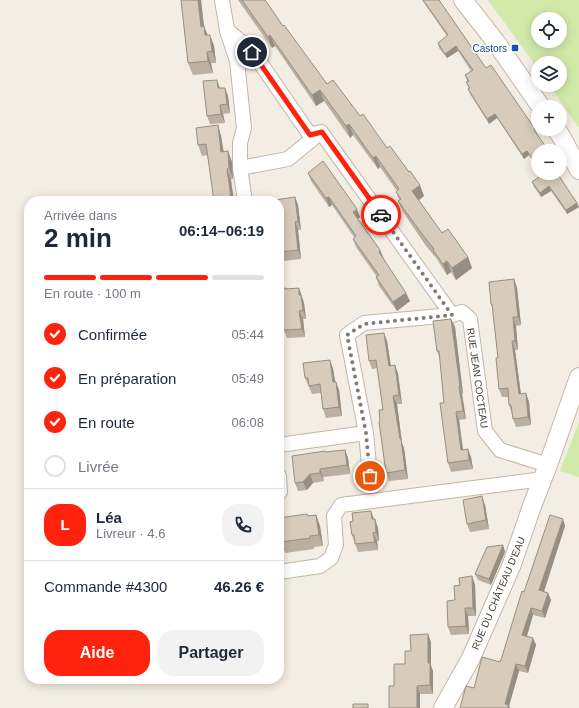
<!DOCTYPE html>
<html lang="fr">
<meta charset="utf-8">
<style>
body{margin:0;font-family:Arial,sans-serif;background:#f2f2f3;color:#1f2937;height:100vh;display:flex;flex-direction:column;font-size:15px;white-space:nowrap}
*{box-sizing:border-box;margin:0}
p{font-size:13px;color:#747a83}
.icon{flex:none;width:22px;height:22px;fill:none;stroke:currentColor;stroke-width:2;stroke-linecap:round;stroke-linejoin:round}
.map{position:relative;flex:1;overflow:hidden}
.details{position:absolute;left:24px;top:196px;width:260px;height:488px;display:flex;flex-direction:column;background:#fff;border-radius:16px;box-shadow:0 2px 10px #0003}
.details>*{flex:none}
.controls{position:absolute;left:531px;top:12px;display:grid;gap:8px}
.controls a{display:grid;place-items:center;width:36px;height:36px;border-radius:50%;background:#fff;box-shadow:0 2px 10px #0003;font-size:20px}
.pin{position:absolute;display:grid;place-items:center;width:34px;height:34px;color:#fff;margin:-17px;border:2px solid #fff;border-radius:50%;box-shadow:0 1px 4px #0007}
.courier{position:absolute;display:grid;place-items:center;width:40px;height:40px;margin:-20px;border:3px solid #ff230e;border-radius:50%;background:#fff;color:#222;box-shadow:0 1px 5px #0007}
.headline em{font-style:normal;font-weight:600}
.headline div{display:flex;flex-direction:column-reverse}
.headline{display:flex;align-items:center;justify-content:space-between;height:68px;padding:0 20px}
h1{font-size:26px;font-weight:600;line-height:30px}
.bar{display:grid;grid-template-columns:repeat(4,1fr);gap:6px 4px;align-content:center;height:48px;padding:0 20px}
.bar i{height:5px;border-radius:3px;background:#e0e1e3}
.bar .selected{background:#ff230e}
.bar p{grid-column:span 4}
.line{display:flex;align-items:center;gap:10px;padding:0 20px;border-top:1px solid #e0e1e3}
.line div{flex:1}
.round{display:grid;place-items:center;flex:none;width:42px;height:42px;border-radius:16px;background:#f2f2f3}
ol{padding:0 20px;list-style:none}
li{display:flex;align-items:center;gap:12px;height:44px}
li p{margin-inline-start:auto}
li .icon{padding:4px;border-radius:50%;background:#ff230e;color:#fff;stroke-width:4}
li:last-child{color:#747a83}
li i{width:22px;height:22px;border:2px solid #e0e1e3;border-radius:50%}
.action{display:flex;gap:8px;margin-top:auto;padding:8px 20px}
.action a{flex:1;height:46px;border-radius:16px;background:#ff230e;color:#fff;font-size:16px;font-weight:600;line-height:46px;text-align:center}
.action a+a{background:#f2f2f3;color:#1f2937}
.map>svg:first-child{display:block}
</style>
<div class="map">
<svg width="579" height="708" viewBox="0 0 579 708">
<rect width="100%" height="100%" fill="#f3ede3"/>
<path fill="#d1eaa9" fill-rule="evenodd" d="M488 0H579V128L549 85H560V63H538V69ZM538 19H560V41H538Z
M579 422V477L560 471Z"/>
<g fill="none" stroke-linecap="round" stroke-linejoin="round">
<g stroke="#c2b7a8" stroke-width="16">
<path id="minor" d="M222 0 227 30 252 51 310 135 321 132 452 315 462 312 470 319 485 431 500 450 548 465
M227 31 237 61 244 128 240 143V168L245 201
M240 168 288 159 321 132
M279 445 366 433
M279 476 280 492
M370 476 366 433 347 335 364 323 452 315
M279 572 320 566 331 558 336 545 334 516 341 505 543 479"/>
</g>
<g stroke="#c2b7a8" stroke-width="20">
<path id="tertiary" d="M463 0 495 41 541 107
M556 129 561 136 579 170
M443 708 471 658 512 564 532 506 548 465 579 377"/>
</g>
<use href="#minor" stroke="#fff" stroke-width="14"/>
<use href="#tertiary" stroke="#fff" stroke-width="18"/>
</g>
<path fill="#baafa1" d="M201 0 204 26 207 35H210L214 46 216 63H211L213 73 193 75 188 63Z
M238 0H265L283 26 327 84 360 116 387 148 424 196 419 200 442 233 468 257 472 268 456 280 451 272 447 275 438 261 437 259 426 246 403 212 398 201 399 200 396 192 397 191 380 167 378 169 353 135 350 138 324 101 316 106 275 46 272 48Z
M422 0H439L486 68 535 129 537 134 538 151V169L529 155 524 159 497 118 489 124 470 94 468 89H469L466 82 467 81 465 75 471 71 458 51 447 58 439 48 438 43 447 36Z
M220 88H225L228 96 230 113 223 114 225 123 210 124 207 116Z
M218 125 221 136 224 152 228 151 232 162 233 179H231L208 155 202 156 198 145Z
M308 173 360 217 358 219 380 250 384 259 410 301 397 311 379 286 376 277H377L356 247 353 239 354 237 332 205 329 207 311 181Z
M541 173H557L579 207 567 214 551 191 541 197 534 187 532 182 542 175Z
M295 197 298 205 301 230H298L301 259 284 261 281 252Z
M514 279 517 288 521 325 516 326 518 350H515L521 394 526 393 529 402 531 425 516 427 513 419V414H512L509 405 508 397H502L499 389 498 358 493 309 491 304Z
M299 288 304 303 306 319H303L305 337 287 338 284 330 282 315H279V289H287Z
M451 319 455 327 463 394H462L466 419 459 420 463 450 471 457 473 469 451 472 448 463 444 403 440 358 437 351Z
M384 333 387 341 391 366 395 365 398 374 402 404H397L402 443 404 448 408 479 389 481 386 473 380 421 383 410 378 368 372 369 369 361Z
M330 360 333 369 335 382H336L339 390 342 416 326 418 323 409 321 393 312 394 305 378Z
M345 450 348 458 350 474 323 477 324 481 313 483 307 490 298 491 295 483 325 451 326 452Z
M485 505 489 529 470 532 467 524Z
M316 515 320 526 323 546 314 547V549L285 553V551L279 552V518Z
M375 519 378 528 379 541H377L378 550 358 552 352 535Z
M563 519 565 526 544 592 548 593 551 600 545 618 533 615 527 636 533 638 536 645 528 673 519 671 509 706 474 688 500 662 524 592Z
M503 545 505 552 491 585 478 580 475 574Z
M475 584 476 616H468L469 634 451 635 448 627 455 600Z
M431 642V666L433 671V694H420V708H389L394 686 405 664Z"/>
<path fill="#978e83" d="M198 0H201L205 38 201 27Z
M204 26 209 38 205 35Z
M210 35 214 46 216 63 212 51Z
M270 35 275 46 272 48 268 37Z
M456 46 458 51 447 58 445 54Z
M207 52 211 63 213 73 208 61Z
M217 80 220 88H218Z
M225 88 228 96 230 113 227 104Z
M320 90 324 101 316 106 312 95Z
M220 105 223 114 225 123 221 114Z
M495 114 497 118 489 124 487 119Z
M349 124 353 135 350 138 346 126Z
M218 125 221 136 225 163 221 152Z
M228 151 232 162 233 179 229 168Z
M527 151 529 155 524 159 522 154Z
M376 156 380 167 378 169 373 158Z
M227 169 231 179 234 201H232L231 198Z
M420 185 424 196 416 202 412 191Z
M549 186 551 191 541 197 540 193Z
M295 197 298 205 301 230 298 221Z
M329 197 332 205 329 207 326 198Z
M577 203 579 207 567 214 566 210Z
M357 209 360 217 357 220 353 212Z
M295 222 298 230 301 259 298 250Z
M380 250 384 259 379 252Z
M468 257 472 268 456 280 452 268Z
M447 261 451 272 447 275 443 264Z
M514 279 517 288 521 325 518 317Z
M299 288 304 303 306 319 303 310 299 295Z
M406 293 410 301 397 311 393 302Z
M299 311 303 319 305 337 302 329Z
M513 317 516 326 518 350 515 341Z
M451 319 455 327 463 394 460 386Z
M384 333 387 341 392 375 389 366Z
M512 341 515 350 522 403 519 394Z
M330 360 333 369 337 391 333 382Z
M395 365 398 374 402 404 399 395Z
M336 382 339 390 342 416 339 407Z
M459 386 462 394 466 419 463 411Z
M526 393 529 402 531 425 528 417Z
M393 396 397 404 402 443 404 448 408 479 405 470Z
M456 412 459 420 464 458 461 450Z
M468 449 471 457 473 469 469 460Z
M345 450 348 458 350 474 347 465Z
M320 469 323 477 324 481 320 473Z
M310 474 313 483 307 490 303 482Z
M482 496 485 505 489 529 486 520Z
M371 511 374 519H372Z
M316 515 320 526 323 546 319 535Z
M375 519 378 528 379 541 376 532Z
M563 519 565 526 542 597 539 590Z
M373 533 377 541 378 550 375 542Z
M503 545 505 552 491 585 489 579Z
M472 576 475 584 476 616 473 608Z
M548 593 551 600 545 618 542 611Z
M465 608 468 616 469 634 466 626Z
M531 608 533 615 525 642 522 635Z
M428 634 431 642V666L433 671V694L430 685 428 663Z
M533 638 536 645 528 673 525 666Z
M516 664 519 671 509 706 510 708H507L505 704Z
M417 686 420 694V708H417Z"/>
<path fill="#d8cbbb" stroke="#978e83" d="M181 0H198L201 27 204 26 205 35H210L212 51 207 52 208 61 188 63Z
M242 0H265L283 26 284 25 327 84 333 80 360 116 363 114 387 148 390 146 409 172 410 171 420 185 412 191 442 233 448 229 468 257 452 268 447 261 443 264 433 250 434 249 422 234 398 201 401 199 396 192 399 189 376 156 373 158 349 124 346 126 320 90 312 95 270 35 268 37Z
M423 0H439L486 68 491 65 535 129 534 130 549 151H538V167L527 151 522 154 495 114 487 119 468 89 470 88 466 82 469 81 465 75 473 70 456 46 445 54 438 43 448 35Z
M217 80 218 88H225L227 104 220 105 221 114 207 116 203 81Z
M218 125 221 152 228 151 229 168 227 169 231 198H232L233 201H214L206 144 198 145 196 128Z
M323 161 357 209 353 212 380 250 379 252 406 293 393 302 376 277 379 275 353 239 356 236 329 197 326 198 308 173Z
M542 173H557L577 203 566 210 549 186 540 193 532 182 543 174Z
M295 197 298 221 295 222 298 250 281 252 279 237V201H275V200Z
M514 279 518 317H513L515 341H512L519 394 526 393 528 417 513 419 511 405H509L508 388 499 389 496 358H498L492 304H491L489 282Z
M286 288V289L299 288V295H301L303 310 299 311 302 329 284 330 281 306H279V289Z
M451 319 460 386H459L463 411 456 412 461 450 468 449 469 460 448 463 440 403H444L439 351H437L433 321Z
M384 333 389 366 395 365 399 395 393 396 400 439H401L405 470 386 473 379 422 380 421 379 410H383L376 360 369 361 366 335Z
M330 360 333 382H336L339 407 323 409 320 384 309 386 308 378H305L303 363Z
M345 450 347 465 320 469V473L310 474 303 482 295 483 292 456 325 451V452Z
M482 496 486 520 467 524 463 500Z
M371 511 372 519H375L376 532 373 533 375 542 355 544 354 535H352L350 522 353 521 352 513Z
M307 514 308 516 316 515 319 535 310 536V538L281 542V540H279V518Z
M550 515 563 519 539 590 548 593 542 611 531 608 522 635 533 638 525 666 516 664 505 704 508 705V708H460L466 686 474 688 482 657 500 662 501 660 522 591 524 592Z
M503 545 489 579 475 574 487 547Z
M472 576 473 608H465L466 626 448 627 447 601 455 600 454 586 460 585 459 578Z
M428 634V663H430V685L417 686V708H389V686H394V664H405V651H411L410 635Z
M353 704H368V708H353Z"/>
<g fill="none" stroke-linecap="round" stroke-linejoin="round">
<path stroke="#827b71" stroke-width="4" stroke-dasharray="0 7.2" d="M370 476 366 433 347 335 364 324 452 315 381 215"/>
<path stroke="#ff230e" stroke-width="5" d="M252 52 310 135 322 132 381 215"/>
</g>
<rect fill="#1a4fb4" stroke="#fff" stroke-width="1.5" x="511" y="44" width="8" height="8" rx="2"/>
<g text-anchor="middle" stroke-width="3" stroke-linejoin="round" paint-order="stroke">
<g font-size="10" fill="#164399" stroke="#fff" text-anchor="end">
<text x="507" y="52">Castors</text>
</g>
<g font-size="10" fill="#453d33" stroke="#fff">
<text transform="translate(478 378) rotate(82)" y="4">RUE JEAN COCTEAU</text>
<text transform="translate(498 593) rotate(-67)" y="4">RUE DU CHÂTEAU D'EAU</text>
</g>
</g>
</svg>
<div class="controls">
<a><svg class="icon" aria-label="locate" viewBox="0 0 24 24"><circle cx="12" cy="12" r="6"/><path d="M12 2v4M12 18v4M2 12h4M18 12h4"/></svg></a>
<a><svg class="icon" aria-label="layers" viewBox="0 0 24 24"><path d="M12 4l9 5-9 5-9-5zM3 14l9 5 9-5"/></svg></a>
<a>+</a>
<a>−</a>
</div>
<div class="pin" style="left:370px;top:476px;background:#ea580c"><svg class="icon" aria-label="bag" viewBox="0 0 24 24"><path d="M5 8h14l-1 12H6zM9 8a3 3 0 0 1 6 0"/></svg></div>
<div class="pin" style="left:252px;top:52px;background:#1f2937"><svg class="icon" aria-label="home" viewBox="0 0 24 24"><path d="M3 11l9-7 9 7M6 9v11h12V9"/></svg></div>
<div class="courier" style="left:381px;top:215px"><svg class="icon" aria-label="car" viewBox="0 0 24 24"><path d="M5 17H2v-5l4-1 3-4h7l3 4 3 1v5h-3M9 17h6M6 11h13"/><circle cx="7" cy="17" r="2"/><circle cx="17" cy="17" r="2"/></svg></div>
<section class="details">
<div class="headline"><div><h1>2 min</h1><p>Arrivée dans</p></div><em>06:14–06:19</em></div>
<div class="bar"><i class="selected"></i><i class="selected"></i><i class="selected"></i><i></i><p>En route · 100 m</p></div>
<ol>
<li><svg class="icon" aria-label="check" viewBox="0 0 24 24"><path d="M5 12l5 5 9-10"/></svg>Confirmée<p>05:44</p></li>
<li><svg class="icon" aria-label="check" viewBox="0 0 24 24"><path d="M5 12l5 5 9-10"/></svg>En préparation<p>05:49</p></li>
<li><svg class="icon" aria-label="check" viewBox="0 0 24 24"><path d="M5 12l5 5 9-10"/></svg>En route<p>06:08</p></li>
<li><i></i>Livrée</li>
</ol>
<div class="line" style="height:72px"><b class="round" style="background:#ff230e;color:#fff">L</b><div><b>Léa</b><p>Livreur · 4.6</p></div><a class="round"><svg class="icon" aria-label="phone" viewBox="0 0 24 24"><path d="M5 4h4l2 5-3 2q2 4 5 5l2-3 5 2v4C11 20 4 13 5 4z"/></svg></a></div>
<div class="line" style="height:52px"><div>Commande #4300</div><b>46.26 €</b></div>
<div class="action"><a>Aide</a><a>Partager</a></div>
</section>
</div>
